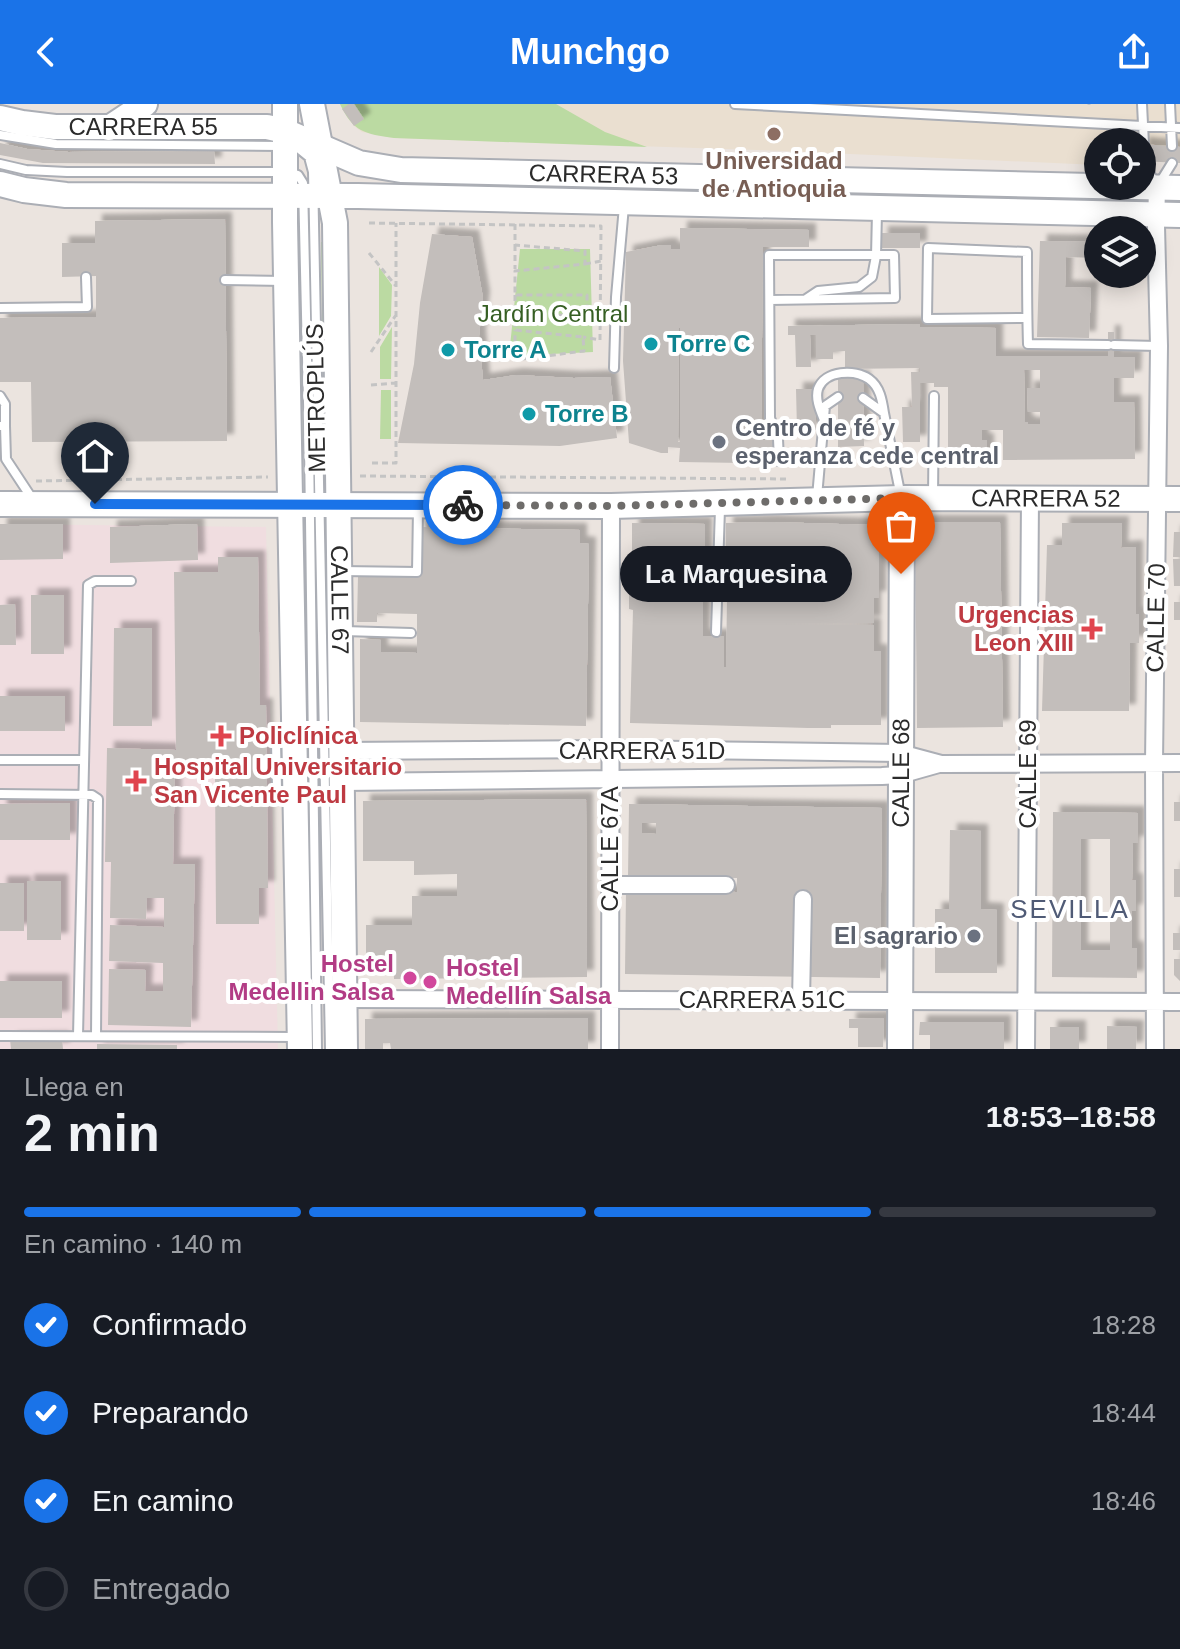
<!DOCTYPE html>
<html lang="es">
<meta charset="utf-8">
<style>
body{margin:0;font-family:Arial,sans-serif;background:#242831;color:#f1f3f6;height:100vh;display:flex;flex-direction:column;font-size:30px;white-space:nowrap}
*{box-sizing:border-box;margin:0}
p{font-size:26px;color:#9ea1a6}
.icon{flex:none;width:44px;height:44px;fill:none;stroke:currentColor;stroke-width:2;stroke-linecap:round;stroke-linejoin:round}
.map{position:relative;height:945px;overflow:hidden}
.sheet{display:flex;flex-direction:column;background:#171b24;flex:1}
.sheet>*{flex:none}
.buttons{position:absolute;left:1084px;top:24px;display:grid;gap:16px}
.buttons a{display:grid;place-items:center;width:72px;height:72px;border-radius:50%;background:#171b24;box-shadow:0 4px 20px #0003;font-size:40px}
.pin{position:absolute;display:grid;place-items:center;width:68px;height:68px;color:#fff;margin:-82px -34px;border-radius:50% 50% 50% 0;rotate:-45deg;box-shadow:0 0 8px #0007}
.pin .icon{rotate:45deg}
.courier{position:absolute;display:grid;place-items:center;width:80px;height:80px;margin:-40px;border:6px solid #1a73e8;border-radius:50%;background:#fff;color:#222;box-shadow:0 2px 10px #0007}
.bubble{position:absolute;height:56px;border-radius:28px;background:#171b24;box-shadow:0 4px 20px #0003;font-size:26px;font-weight:700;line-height:56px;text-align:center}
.overview em{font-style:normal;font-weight:700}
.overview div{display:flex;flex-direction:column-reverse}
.overview{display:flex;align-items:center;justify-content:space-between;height:136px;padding:0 24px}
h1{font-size:52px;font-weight:700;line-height:60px}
.bar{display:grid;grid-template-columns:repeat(4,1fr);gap:12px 8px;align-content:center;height:96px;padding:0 24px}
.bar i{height:10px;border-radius:6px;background:#363941}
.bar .on{background:#1a73e8}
.bar p{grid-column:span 4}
ol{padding:0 24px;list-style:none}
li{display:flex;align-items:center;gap:24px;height:88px}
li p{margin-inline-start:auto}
li .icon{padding:8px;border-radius:50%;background:#1a73e8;color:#fff;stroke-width:4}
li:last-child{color:#9ea1a6}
li i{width:44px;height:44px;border:4px solid #363941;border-radius:50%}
header{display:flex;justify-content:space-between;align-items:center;height:104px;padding:0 24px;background:#1a73e8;color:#fff;font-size:36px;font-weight:700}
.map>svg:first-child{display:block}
</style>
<header><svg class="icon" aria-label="back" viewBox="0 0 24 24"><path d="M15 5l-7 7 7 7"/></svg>Munchgo<svg class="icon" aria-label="share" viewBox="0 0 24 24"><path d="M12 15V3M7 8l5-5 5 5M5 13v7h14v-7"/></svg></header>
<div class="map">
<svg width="1180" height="945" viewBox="0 0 1180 945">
<defs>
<filter id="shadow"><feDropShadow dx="7" dy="-7" stdDeviation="2" flood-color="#0004"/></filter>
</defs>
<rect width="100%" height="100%" fill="#ebe4df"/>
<path fill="#eadfd0" d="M340 0H1180V59L1142 57V38H1098V61L783 47 394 34 362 28 354 22Z"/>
<path fill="#f0dde0" d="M0 420 266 423 278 945H0Z"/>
<path fill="#bbdaa2" d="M340 0H556L605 28 647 43 394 34C365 30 353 28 340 0Z
M300 138 303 361H299L296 139Z
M321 138H325L328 361H324Z
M520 145H590L593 248 509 252Z
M379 163 392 181 391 212 379 232Z
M392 223 391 275H380V243Z
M381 286H391V335H380Z
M306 640H310L312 945H310Z"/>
<path fill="#c3bebb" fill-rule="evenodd" filter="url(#shadow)" d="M349 0H354L364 15 354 22 342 5Z
M0 39 27 45 69 48 214 47 215 60 43 59 0 51Z
M1142 40 1180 43V59L1142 57Z
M225 115 227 337 32 338 31 278H0V214L96 213V172L62 173V139H95V117Z
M680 124 809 126V143H763L761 327V336L773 337V357H745V359L679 358 680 344 668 343V349H661L629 339 623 257 626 148 662 141H671V145H680ZM679 224H680V338H678Z
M881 129H920V144H881Z
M432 130 472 133 483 194 479 232 483 276 516 271 574 274 610 273 617 334 560 342 398 339 414 260 420 199Z
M1040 137 1098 138V154L1066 153 1065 183 1091 184 1089 234 1037 233Z
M920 220V223L996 224V252H1108V228H1114V253H1135L1134 274H1114V298H1134L1135 355 1003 356V326H982V336H987V356L948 355V283H934V279H920V338H903L902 303H912L911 268H920V264L845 265V247L833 248V255H816V231H810L811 263H796L795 231H788V222ZM1024 266H1040V284H1027L1028 308H1040V320H1028V318H1025Z
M863 273 864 342 838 343V274Z
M796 285H815L816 326H797Z
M771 418 874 421 879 426V494H874V519L784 520 874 521V547H881V621H831V624H808L630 619 633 506 629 505V475H632V419L705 420V459H709V471H703V532H724V563H726L727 494H743L744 481H725L726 419Z
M915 418H1000L1003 623 917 624Z
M1062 419H1122L1121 444 1136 443V510H1139V539H1130L1129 607H1042L1047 441H1062Z
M0 420H63V455L0 456Z
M197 420 198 456 110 459V423Z
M420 423 580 426V439L589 440 586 622 360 618V535L381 536V548L417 549V510L377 509V518H357L358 472 419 473Z
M1174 428H1180V453H1173Z
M218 453H258L260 601H266L268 784H259V820H216L215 668H176L175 660 173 760H195L191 923 108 921 109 865 146 866 145 887H163V859L109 857 110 821 164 823V794H147L146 815 110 814 111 758H105L107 644 176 646 174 468H218Z
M1173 455H1180V482H1174Z
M31 491H64V550H31Z
M1174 498H1180V516H1174Z
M15 500 16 541H0V501Z
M114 524H152V622H113Z
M0 592H65V627H0Z
M586 695 587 873 394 875 393 855H366V821H412V792H457V770L414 771V757H363V697Z
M1174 698H1180V717H1174Z
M70 699V736H0V700Z
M629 700 882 704 880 874 625 870 626 786 737 788V774L628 773ZM642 719H656V730L642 729Z
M1053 708 1138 709V739H1133L1132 776H1136V807H1132V844H1137V874L1052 873ZM1081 735H1110V846H1081Z
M950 726 981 727V805L997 806V869H935V805H949Z
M1174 765H1180V793H1174Z
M27 777H61V836H27Z
M0 779H24V827H0Z
M1173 829H1180V846H1173Z
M1174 855H1180V877L1174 871Z
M0 877H62V914H0Z
M582 914H588V945H391L390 939H383V945H365V915Z
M884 914 883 943H858V924H849V915Z
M920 918H1004V945H930V931H919Z
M1107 922 1137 923 1136 945H1107Z
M1050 923H1079V945H1050Z
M62 934 63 945H11L10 935Z
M97 940 177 941V945H97Z"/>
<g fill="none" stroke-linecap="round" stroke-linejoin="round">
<g stroke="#abaeb5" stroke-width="12">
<path id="lane" d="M735 0 1180 24
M1142 0 1144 40
M1170 0 1172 42
M0 31 56 40 281 42
M298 44 309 53 313 68 330 945
M1143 57 1155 79
M0 60 26 66 67 68H288L298 71 303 79 309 341 317 945
M1159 80 1172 59
M225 176 284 177
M806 195 818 187 859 183 872 173 876 152 877 108
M770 196 895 194 894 151H769L770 314 778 335 779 357
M0 204 87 203 86 173
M1027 214 927 215 928 144 1027 148C1027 179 1027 210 1028 240L1108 241
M1114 241 1158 242
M614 264 616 193 624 102
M0 292 5 300V322
M863 294 884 309 901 393
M824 316C820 306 815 295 818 285 825 266 855 265 869 275 880 283 882 296 884 309
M0 322H5L6 355 33 396
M817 393 825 302 838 293
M933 393 934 292
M341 467 417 468 418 405
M344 527 411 529
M716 528 720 404
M290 631 276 639 277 684 292 692
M0 656H84
M0 690 92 691 98 695 96 932
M0 932 296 933
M78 932 88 481 95 477H131"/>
</g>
<g stroke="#abaeb5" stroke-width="20">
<path id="street" d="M342 647 610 645 900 649 941 660 1180 659
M342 678 882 672 900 671 939 660
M610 781H726
M344 895 1180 898
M801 897 803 795
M610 945 611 402
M1026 945 1030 394
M1155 945 1154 659 1159 242 1156 122 1157 84"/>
</g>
<g stroke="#abaeb5" stroke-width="28">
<g id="secondary">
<path d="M285 0V118L300 945"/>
<path id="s1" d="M312 0 335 119 345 945"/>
<path id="s2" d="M0 14 22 19 55 23H267L285 27 359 59 401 66 1180 84"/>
<path d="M109 24 145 0"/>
<path d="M0 80 24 86 66 91 358 92 1180 111"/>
<path id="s3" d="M0 400 611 402 902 394 1180 395"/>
<path d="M295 629H341"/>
<path id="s4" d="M900 945 902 394"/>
</g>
</g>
<path stroke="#c4c4c4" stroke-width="3" stroke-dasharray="6 4" stroke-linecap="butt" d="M1089 0V1
M369 119 601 122 600 236 583 233
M515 120V141L585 147V160L515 167V191H587V208L515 217V226L583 233 584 247 515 256V226
M515 141V165
M369 149 396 182
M585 160 601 157
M515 217V191
M371 248 396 211
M371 281 395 279
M372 359H396V119
M360 372 788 375
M36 377 268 373"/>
<use href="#lane" stroke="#fff" stroke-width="8"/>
<use href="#street" stroke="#fff" stroke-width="16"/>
<use href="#secondary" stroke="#fff" stroke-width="24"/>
</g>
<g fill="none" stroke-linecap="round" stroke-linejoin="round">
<path stroke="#6e6c6a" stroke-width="8" stroke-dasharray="0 14.4" d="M463 401 611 402 902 394 901 470"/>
<path stroke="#1a73e8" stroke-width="10" d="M95 400 463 401"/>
</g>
<circle fill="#8d6e63" stroke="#fff" stroke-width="3" cx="774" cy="30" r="8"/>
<g fill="#0f9aa8" stroke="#fff" stroke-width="3">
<circle cx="651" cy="240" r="8"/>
<circle cx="448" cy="246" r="8"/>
<circle cx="529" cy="310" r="8"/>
</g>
<g fill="#6b7280" stroke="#fff" stroke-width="3">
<circle cx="719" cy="338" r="8"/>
<circle cx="974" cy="832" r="8"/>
</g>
<g fill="#e0444e" stroke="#fff" stroke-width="3">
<path d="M1088 513h8v8h8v8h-8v8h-8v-8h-8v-8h8z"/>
<path d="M217 620h8v8h8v8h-8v8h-8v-8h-8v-8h8z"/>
<path d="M132 665h8v8h8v8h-8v8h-8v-8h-8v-8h8z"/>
</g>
<g fill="#d1479c" stroke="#fff" stroke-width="3">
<circle cx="410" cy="874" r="8"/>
<circle cx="430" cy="878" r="8"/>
</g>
<g text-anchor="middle" stroke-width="8" stroke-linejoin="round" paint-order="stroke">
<g font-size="24" fill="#2b2b2b" stroke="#fff">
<text dy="8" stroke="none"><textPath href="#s2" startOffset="144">CARRERA 55</textPath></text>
<text dy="8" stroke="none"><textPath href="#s2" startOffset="612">CARRERA 53</textPath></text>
<text transform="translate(316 294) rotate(-91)" y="8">METROPLÚS</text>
<text dy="8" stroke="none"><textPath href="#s3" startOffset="1046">CARRERA 52</textPath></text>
<text dy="8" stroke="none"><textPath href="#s1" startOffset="498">CALLE 67</textPath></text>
<text transform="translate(1156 514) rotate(-89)" y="8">CALLE 70</text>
<text x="642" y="655">CARRERA 51D</text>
<text dy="8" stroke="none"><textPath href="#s4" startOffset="276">CALLE 68</textPath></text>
<text transform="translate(1028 670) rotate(-90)" y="8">CALLE 69</text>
<text transform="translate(610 745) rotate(-90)" y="8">CALLE 67A</text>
<text x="762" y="904">CARRERA 51C</text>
</g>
<g font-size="24" font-weight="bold" fill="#785e54" stroke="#fff">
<text x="774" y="65">Universidad<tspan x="774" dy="28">de Antioquia</tspan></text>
</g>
<g font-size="24" fill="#365f23" stroke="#fff">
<text x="553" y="218">Jardín Central</text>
</g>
<g font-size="24" font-weight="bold" fill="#0d838f" stroke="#fff" text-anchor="start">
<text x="667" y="248">Torre C</text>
<text x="464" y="254">Torre A</text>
<text x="545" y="318">Torre B</text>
</g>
<g font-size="24" font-weight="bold" fill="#5b616d" stroke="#fff" text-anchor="start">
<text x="735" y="332">Centro de fé y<tspan x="735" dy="28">esperanza cede central</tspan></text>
<text x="958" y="840" text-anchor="end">El sagrario</text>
</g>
<g font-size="24" font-weight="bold" fill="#be3a42" stroke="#fff" text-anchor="start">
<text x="1074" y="519" text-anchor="end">Urgencias<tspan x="1074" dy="28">Leon XIII</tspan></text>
<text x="239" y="640">Policlínica</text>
<text x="154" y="671">Hospital Universitario<tspan x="154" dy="28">San Vicente Paul</tspan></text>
</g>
<g font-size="24" font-weight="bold" fill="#b23c85" stroke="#fff" text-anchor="end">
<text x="394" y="868">Hostel<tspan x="394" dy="28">Medellin Salsa</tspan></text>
<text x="446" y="872" text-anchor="start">Hostel<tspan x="446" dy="28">Medellín Salsa</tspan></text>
</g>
<g font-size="26" letter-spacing="2" fill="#505b76" stroke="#fff">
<text x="1070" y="814">SEVILLA</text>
</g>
</g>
</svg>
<div class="buttons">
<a><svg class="icon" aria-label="locate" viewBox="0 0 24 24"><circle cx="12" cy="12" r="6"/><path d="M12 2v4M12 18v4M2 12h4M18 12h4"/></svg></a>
<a><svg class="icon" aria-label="layers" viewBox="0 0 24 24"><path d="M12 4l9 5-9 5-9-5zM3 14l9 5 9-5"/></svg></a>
</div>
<div class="pin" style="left:901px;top:470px;background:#ea580c"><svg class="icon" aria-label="bag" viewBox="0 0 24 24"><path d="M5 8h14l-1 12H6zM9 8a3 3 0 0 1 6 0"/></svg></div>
<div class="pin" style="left:95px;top:400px;background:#1f2937"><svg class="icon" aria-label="home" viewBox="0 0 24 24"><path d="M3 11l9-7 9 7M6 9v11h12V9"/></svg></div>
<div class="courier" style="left:463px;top:401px"><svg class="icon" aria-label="bike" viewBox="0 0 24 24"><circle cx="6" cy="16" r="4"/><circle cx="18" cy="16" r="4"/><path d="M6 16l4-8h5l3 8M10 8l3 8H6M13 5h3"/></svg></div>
<div class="bubble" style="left:620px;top:442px;width:232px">La Marquesina</div>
</div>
<section class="sheet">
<div class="overview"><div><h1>2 min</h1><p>Llega en</p></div><em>18:53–18:58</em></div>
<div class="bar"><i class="on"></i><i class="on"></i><i class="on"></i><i></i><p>En camino · 140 m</p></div>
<ol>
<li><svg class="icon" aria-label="check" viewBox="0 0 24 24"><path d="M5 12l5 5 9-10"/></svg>Confirmado<p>18:28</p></li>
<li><svg class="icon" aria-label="check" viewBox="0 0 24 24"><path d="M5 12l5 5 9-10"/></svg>Preparando<p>18:44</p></li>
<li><svg class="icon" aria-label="check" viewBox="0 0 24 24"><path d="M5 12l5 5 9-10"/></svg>En camino<p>18:46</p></li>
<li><i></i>Entregado</li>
</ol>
</section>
